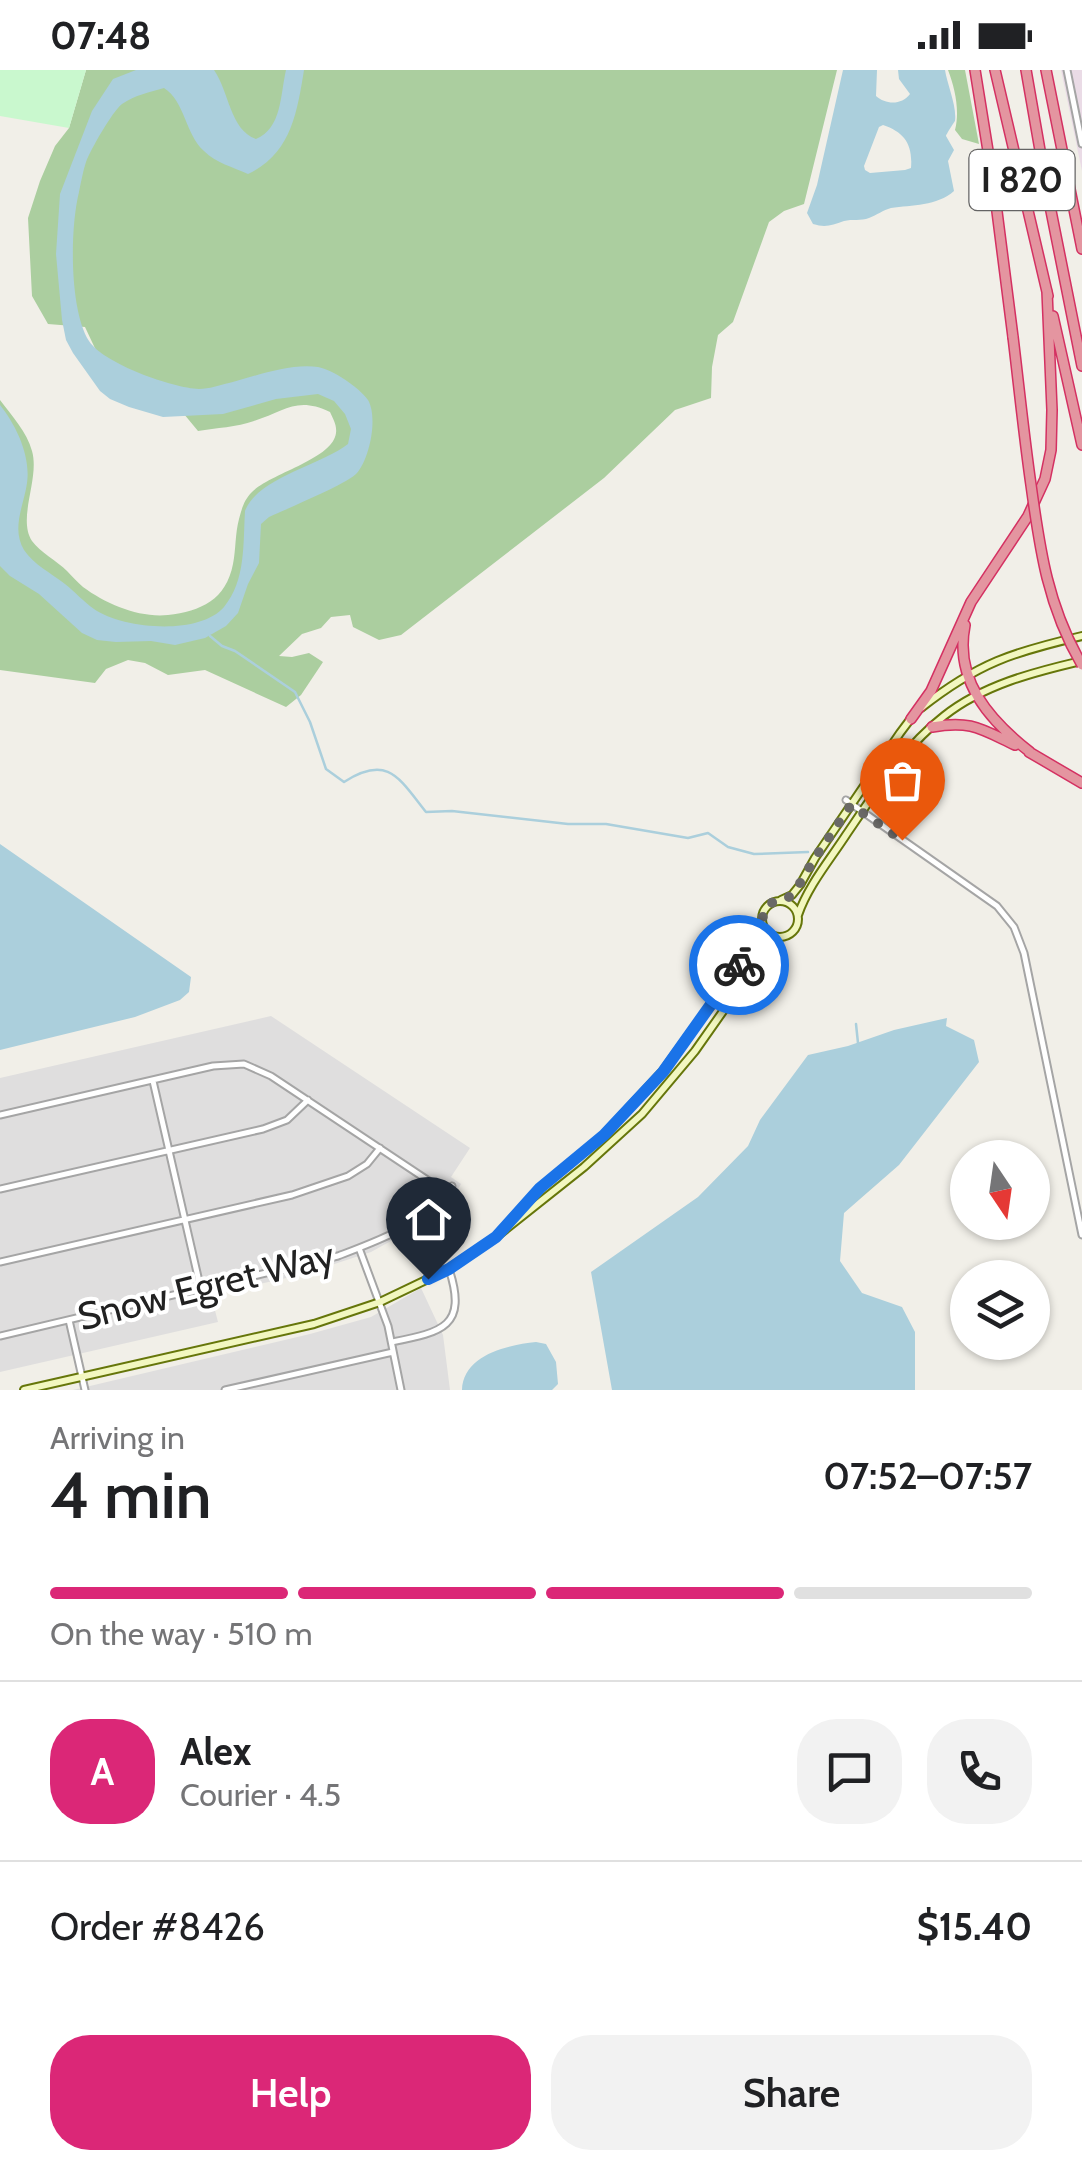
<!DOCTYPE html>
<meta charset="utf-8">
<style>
body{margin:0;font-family:Cabin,sans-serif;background:#f2f2f2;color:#202124;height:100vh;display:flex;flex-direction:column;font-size:38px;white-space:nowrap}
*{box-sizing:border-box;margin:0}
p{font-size:32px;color:#757577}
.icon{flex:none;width:55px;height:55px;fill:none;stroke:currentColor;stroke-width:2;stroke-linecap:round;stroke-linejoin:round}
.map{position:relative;height:1320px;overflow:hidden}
.details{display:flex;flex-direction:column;background:#fff;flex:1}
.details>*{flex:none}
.needle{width:65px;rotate:167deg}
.buttons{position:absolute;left:950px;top:1070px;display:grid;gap:20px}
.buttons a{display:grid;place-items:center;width:100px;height:100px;border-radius:50%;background:#fff;box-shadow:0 2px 8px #0004;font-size:50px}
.pin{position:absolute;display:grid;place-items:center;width:85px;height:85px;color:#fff;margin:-102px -42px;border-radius:50% 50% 50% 0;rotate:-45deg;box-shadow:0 0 10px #0007}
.pin .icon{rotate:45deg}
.courier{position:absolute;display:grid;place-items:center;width:100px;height:100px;margin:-50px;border:8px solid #1a73e8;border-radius:50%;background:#fff;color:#222;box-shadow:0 2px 12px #0007}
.headline em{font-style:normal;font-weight:600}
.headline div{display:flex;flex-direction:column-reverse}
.headline{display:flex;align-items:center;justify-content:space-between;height:170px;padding:0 50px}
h1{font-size:65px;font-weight:600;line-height:75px}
.bar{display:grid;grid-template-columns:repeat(4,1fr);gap:15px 10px;align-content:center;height:120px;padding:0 50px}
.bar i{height:12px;border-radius:8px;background:#e0e0e0}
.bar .on{background:#db2777}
.bar p{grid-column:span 4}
.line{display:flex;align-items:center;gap:25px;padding:0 50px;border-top:2px solid #e0e0e0}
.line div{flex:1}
.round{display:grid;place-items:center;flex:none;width:105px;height:105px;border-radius:40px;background:#f2f2f2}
.button{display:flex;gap:20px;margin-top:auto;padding:20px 50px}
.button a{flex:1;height:115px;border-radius:40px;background:#db2777;color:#fff;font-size:40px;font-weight:600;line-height:115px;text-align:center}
.button a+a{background:#f2f2f2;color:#202124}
.status{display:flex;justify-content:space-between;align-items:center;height:70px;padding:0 50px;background:#fff;direction:ltr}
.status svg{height:28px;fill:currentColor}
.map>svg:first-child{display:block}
</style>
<div class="status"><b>07:48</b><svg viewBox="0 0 49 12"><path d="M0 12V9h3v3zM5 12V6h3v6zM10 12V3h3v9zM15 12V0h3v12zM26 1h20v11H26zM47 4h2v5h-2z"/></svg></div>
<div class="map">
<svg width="1082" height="1320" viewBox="0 0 1082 1320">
<rect width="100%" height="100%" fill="#f1efe8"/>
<path fill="#dfdede" d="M271 946 470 1078 451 1107 461 1114 450 1132 429 1150 371 1182 304 1204 211 1225 218 1252 0 1302V1008Z
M421 1218 443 1265 450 1320H73L310 1264 371 1247Z"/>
<path fill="#eadbe6" d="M1061 0H1082V101Z"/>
<path fill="#abce9f" d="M86 0H837L804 134 784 141 769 152 733 252 718 265 712 297 711 328 675 340 604 408 401 565 379 570 353 557 350 545 331 547 321 558 302 564 279 586 292 587 309 583 323 592 301 625 286 637 205 600 168 605 145 593 128 590 106 599 95 613 0 600V330C12 346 27 362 32 381 40 409 17 448 32 471 40 482 57 491 67 501 72 506 77 512 83 517 106 534 139 548 168 545 201 541 226 530 233 494 236 479 235 464 239 449 242 438 244 430 252 422 271 403 333 389 336 363 337 355 333 349 330 342 297 326 285 341 254 351 237 357 216 358 198 361L174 332 100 289 85 257 48 254 32 226 28 148 40 111 55 76 69 58Z
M948 0H965L979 74 962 69 955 60C960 41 955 18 948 0Z"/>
<path fill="#c9f8ce" d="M0 0H86L69 58 0 46Z"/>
<path fill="#abcfdc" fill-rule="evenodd" d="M136 0H214C229 21 230 60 256 69 282 58 280 26 286 0H304C297 43 291 84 248 104 233 97 216 93 204 81 185 64 185 31 164 18 150 22 135 25 122 34 112 42 91 79 86 92 83 101 81 112 79 122 70 158 69 239 89 271 104 294 173 318 199 319 209 319 220 315 229 313 256 306 290 293 318 297 333 300 359 317 368 330 378 347 370 388 357 403 347 414 286 439 269 447L261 454 259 493 248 514 238 543 226 556 205 568 175 575 151 571 116 572 97 570 82 563 39 524 10 506 0 496V335C16 355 31 386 27 413 24 435 11 458 24 480 34 495 51 503 65 514 75 522 84 532 94 539 123 559 199 566 224 537 246 510 243 474 245 441 257 408 321 395 348 374L351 359 345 344 334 331 318 324 276 329 223 344 163 347 129 337 110 329 100 321 73 283 66 270 62 250 56 184 60 124 92 41 113 9Z
M843 0H877L876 26C886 35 902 35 910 24L899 9 898 0H945C947 14 957 36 955 51 954 52 946 65 946 66L954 80 948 91 954 121C937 136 912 135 891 138 883 140 877 145 869 148 861 151 852 149 844 151 832 155 826 158 813 154L807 143 817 115ZM883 55C904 62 913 74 911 98L905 100 870 103 865 100 864 96 879 57Z
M0 774 191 907 189 922 180 930 135 947 0 980Z
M947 948 946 956 974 970 979 992 899 1095 844 1143 840 1191 862 1223 902 1237 915 1262V1320H612L591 1202 698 1127 748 1076 760 1050 808 985 848 976 894 960Z
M536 1272 546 1274 556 1292 558 1314 552 1320H462C463 1285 507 1275 536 1272Z"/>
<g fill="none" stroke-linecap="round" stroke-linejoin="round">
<path stroke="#abcfdc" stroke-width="2.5" d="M210 566 222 576 235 581 295 622 310 652 326 699 344 712C388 684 399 708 426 742L452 741 568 754H606L688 768 708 763 728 777 754 784 808 782
M856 954 858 973"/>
<g stroke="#a5a5a5" stroke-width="9">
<path id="minor" d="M1067 0 1082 74
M846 730 997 836 1014 857 1024 883 1082 1165
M153 1011 201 1220
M0 1045 213 996 244 994 271 1006 447 1123
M0 1119 263 1059 287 1050 308 1030
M359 1178 388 1256 401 1320
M0 1192 292 1125 348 1106 367 1094 380 1078
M69 1250 85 1320
M0 1266 338 1186C380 1170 426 1154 452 1116
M392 1272C442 1262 468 1257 449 1199
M225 1320 393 1282"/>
</g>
<g stroke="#66760a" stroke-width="10">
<path id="secondary" d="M921 638C978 593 1013 582 1082 566
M781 830 792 825 800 815 815 788 900 663 912 647
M762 849a18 18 0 1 1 36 0a18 18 0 1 1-36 0Z
M798 845C808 816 829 791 846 765 874 724 904 677 944 646 983 615 1034 602 1081 591
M510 1151 540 1118 604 1065 663 1001 748 883 762 852
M24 1320 314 1254 380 1232 449 1199 496 1167 584 1097 642 1044 695 981 745 910 763 877 777 867"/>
</g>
<g stroke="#d43162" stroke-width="12">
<path id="motorway" d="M975 0 994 118 1013 267
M995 0 1048 226
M1026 0 1048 126 1082 296
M1046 0 1082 179
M1053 246 1082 375
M965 555C954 610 989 650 1030 682
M911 649 931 621 971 532 1028 446 1045 409 1051 380 1052 340 1047 221
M932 657C971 650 981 659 1015 675
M1029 682 1082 713"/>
</g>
<use href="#minor" stroke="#fff" stroke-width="5"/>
<use href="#secondary" stroke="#f2f7c0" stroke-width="6"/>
<use href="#motorway" stroke="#e495a0" stroke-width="9"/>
<g stroke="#d43162" stroke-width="12" stroke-linecap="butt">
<path id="motorway-bridge" d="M1013 267C1019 317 1024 366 1031 415 1040 481 1048 537 1082 595"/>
</g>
<use href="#motorway-bridge" stroke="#e495a0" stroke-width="9"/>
</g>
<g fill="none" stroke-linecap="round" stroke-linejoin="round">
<path stroke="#6a6967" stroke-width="10" stroke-dasharray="0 18" d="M739 895 756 868 766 837 773 832 788 828 796 820 815 788 851 735 902 770"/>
<path stroke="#1a73e8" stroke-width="12" d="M428 1209 449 1199 496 1167 540 1118 604 1065 663 1002 739 895"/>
</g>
<g text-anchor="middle" stroke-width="8" stroke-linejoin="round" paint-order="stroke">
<rect fill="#fff" stroke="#646464" stroke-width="2.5" x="969.5" y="80" width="105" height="60" rx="8"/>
<g font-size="35" font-weight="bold" fill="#212121">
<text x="1022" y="122">I 820</text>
</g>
<g font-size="38" fill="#212121" stroke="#fff">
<text transform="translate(206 1216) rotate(-14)" y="13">Snow Egret Way</text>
</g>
</g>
</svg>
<div class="buttons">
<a><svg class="needle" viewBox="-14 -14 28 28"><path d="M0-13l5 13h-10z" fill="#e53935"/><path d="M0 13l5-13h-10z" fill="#757577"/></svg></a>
<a><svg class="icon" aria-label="layers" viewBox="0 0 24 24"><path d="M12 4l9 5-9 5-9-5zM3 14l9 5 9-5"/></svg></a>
</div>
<div class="pin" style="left:902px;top:770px;background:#ea580c"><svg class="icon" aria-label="bag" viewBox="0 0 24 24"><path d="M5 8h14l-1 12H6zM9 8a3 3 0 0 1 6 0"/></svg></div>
<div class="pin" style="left:428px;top:1209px;background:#1f2937"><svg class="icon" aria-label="home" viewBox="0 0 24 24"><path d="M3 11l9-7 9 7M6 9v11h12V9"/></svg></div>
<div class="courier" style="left:739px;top:895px"><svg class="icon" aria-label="bike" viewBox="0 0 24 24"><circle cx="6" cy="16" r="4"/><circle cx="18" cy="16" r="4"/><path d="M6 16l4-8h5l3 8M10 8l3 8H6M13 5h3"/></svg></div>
</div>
<section class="details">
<div class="headline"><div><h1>4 min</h1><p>Arriving in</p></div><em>07:52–07:57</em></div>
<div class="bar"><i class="on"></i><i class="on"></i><i class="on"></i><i></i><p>On the way · 510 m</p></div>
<div class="line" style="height:180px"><b class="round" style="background:#db2777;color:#fff">A</b><div><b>Alex</b><p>Courier · 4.5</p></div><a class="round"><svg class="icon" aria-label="chat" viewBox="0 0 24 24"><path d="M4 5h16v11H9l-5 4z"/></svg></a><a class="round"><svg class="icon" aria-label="phone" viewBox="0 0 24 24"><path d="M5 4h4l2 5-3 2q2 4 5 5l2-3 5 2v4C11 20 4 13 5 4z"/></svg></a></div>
<div class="line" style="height:130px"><div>Order #8426</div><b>$15.40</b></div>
<div class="button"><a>Help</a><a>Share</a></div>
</section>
